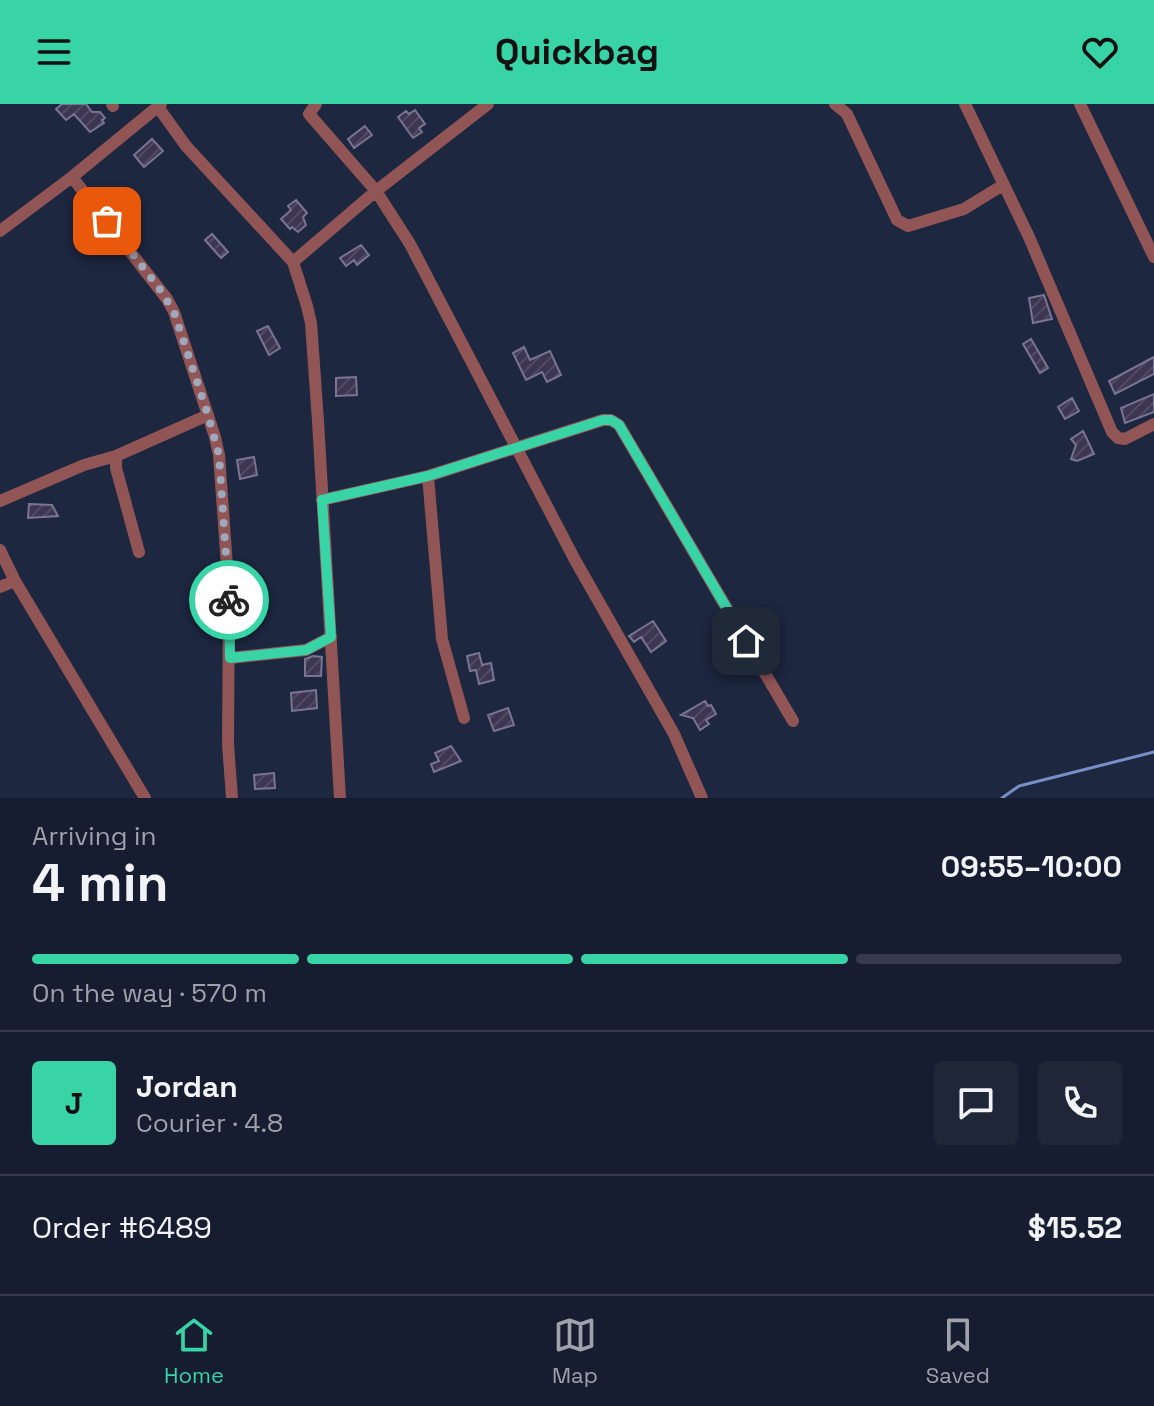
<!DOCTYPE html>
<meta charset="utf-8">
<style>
body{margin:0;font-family:"Space Grotesk",sans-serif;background:#1f2638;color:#f1f3f6;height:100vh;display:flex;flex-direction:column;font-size:30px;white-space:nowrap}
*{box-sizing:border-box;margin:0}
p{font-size:26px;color:#9ea2ab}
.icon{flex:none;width:44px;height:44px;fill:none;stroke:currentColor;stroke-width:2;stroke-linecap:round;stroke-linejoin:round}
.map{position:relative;height:694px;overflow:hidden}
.sheet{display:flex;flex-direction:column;background:#161d30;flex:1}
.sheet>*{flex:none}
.pin{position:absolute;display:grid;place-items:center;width:68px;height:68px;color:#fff;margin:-34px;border-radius:16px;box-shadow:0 4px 12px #0006}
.courier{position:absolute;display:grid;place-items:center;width:80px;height:80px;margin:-40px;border:6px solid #38d4a6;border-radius:50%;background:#fff;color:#222;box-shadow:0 2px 10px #0007}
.overview em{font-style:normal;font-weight:700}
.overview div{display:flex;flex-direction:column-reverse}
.overview{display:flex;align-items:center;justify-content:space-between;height:136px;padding:0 32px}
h1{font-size:52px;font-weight:700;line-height:60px}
.bar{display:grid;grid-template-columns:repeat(4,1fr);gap:12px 8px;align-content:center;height:96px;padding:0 32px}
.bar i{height:10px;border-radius:6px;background:#353b4c}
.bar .on{background:#38d4a6}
.bar p{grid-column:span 4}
.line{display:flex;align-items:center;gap:20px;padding:0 32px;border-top:2px solid #353b4c}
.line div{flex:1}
.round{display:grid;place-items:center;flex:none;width:84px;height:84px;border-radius:8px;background:#1f2638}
header{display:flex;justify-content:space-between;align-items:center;height:104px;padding:0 32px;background:#38d4a6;color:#111;font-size:36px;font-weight:700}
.tab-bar{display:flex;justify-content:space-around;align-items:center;height:112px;border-top:2px solid #353b4c;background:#161d30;font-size:22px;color:#9ea2ab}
.tab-bar a{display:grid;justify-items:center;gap:4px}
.tab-bar .on{color:#38d4a6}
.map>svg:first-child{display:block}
</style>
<header><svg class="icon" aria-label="menu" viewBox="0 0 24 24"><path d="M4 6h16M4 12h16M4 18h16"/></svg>Quickbag<svg class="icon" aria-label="heart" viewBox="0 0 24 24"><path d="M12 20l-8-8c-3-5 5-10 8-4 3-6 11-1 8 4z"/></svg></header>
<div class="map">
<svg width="1154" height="694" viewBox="0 0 1154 694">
<defs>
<pattern id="building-hatch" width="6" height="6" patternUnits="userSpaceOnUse" patternTransform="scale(2)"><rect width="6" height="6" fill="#3d3652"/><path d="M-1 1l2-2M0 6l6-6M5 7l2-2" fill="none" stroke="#504a63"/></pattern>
</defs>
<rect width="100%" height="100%" fill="#1d2740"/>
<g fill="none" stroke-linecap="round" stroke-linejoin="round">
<path stroke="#758fc5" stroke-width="3" d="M1002 694 1019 682 1154 648"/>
</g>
<path fill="url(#building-hatch)" stroke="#7a7493" stroke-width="2" d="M62 0H86L92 8H100L105 14 102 16 104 19 90 28 74 10 66 16 56 5Z
M415 6 425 20 419 24 422 28 413 34 398 13 406 7 409 10Z
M365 22 372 31 354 44 348 35Z
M152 35 163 47 144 63 134 51Z
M296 96 307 109 303 113 306 121 298 128 292 123 290 125 281 115 291 106 288 102Z
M212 130 228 148 221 154 205 136Z
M361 141 369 151 357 161 354 156 346 162 340 154Z
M1044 191 1052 215 1033 219 1029 194Z
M268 222 280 244 269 251 257 227Z
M1031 235 1048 264 1040 269 1023 240Z
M524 243 530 256 550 247 561 271 547 278 542 268 526 276 513 249Z
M1154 253V270L1115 290 1109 277Z
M356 273 357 291 336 292V274Z
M1154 290V308L1125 319 1121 304Z
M1072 294 1079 307 1065 315 1058 303Z
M1083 327 1094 350 1077 357 1071 355 1076 341 1071 335Z
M254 353 257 371 240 375 237 356Z
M29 400 52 401 58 412 28 414Z
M653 517 666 537 651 548 641 533 634 538 629 532Z
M479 549 482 561 491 559 494 576 479 580 476 566 470 567 467 552Z
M313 552 322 553 321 572H305V555Z
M316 586 317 604 292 607 291 589Z
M705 597 708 602 711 601 716 610 706 616 709 620 700 626 693 614 681 611Z
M508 604 514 621 494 627 488 611Z
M451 642 461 657 434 668 431 660 439 657 435 649Z
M274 669 275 684 255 685 254 671Z"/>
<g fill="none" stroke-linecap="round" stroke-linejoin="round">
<path stroke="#915555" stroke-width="12" d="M112 0 113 2
M316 0 309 10 376 87 410 140 575 456 674 630 702 694
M835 0 847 10 897 116 908 122 964 105 1003 81
M965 0 1029 133 1112 328 1118 334 1125 335 1154 320
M1080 0 1154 153
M158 3 186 42 293 158 307 202 311 219 318 317 340 694
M72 73 167 195 174 208 215 333 219 351 229 490 228 640 232 694
M0 127 72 73 161 0
M293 158 376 87 488 0
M428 372 442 535 464 614
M322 396 428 372 603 316H611L619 321 793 617
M0 397 84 361 116 352
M0 446 15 477 145 694
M139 448 116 364V352L208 311
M0 483 15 477
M230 554 306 546 331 533"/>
</g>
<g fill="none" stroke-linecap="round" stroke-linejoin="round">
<path stroke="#a0a8bc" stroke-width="8" stroke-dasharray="0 14.4" d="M107 117 159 184 174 208 208 311 219 351 229 496"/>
<path stroke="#38d4a6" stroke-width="10" d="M229 496 230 554 306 546 331 533 322 396 428 372 603 316H611L619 321 746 537"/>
</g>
</svg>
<div class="pin" style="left:107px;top:117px;background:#ea580c"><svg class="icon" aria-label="bag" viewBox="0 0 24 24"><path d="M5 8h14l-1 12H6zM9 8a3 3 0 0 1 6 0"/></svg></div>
<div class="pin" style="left:746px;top:537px;background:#1f2937"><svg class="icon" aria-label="home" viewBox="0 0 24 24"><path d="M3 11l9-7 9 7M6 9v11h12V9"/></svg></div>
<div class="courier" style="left:229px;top:496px"><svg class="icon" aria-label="bike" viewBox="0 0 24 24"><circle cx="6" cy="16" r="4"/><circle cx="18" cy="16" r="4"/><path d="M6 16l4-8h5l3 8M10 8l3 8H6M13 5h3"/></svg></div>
</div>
<section class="sheet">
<div class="overview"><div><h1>4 min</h1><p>Arriving in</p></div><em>09:55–10:00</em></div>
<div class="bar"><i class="on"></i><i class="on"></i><i class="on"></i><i></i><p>On the way · 570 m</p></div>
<div class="line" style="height:144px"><b class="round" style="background:#38d4a6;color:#111">J</b><div><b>Jordan</b><p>Courier · 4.8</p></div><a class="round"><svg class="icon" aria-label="chat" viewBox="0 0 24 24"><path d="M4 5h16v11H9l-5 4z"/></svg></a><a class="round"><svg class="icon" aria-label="phone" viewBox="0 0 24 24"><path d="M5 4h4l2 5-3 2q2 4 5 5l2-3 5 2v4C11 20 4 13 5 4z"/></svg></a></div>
<div class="line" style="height:104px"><div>Order #6489</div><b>$15.52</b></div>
</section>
<nav class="tab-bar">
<a class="on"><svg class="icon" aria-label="home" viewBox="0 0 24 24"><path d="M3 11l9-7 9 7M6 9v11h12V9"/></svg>Home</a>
<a><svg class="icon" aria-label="map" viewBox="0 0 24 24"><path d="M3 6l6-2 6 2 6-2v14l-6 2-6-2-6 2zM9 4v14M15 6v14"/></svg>Map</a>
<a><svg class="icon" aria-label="saved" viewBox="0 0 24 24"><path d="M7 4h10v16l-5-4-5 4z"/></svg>Saved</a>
</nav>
